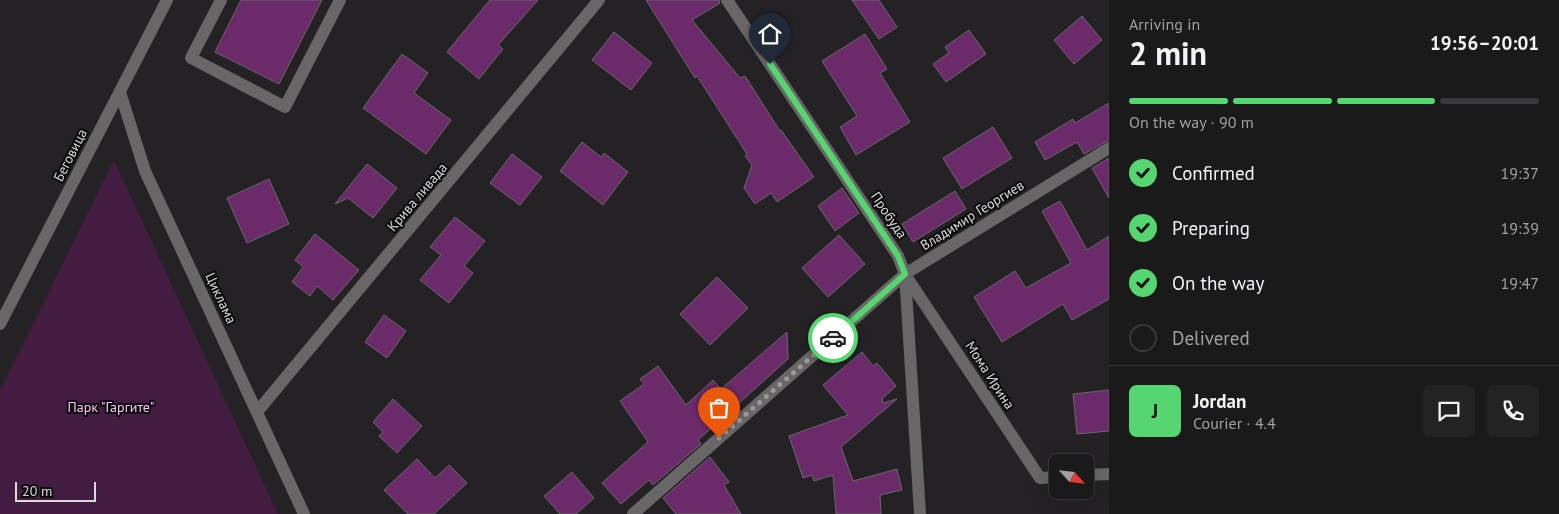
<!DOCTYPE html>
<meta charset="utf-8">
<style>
body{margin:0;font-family:"PT Sans",sans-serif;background:#242324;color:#f1f3f6;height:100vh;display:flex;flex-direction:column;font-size:19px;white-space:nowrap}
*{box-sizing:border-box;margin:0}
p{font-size:16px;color:#a0a1a3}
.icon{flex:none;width:28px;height:28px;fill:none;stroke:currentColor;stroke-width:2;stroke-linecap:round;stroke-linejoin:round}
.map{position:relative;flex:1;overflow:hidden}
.side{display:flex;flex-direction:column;background:#1b1a1b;width:450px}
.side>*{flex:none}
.needle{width:32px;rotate:117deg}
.controls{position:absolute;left:1049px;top:454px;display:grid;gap:10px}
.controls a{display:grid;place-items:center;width:45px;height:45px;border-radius:8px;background:#1b1a1b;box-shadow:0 5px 20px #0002,0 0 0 1px #39383a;font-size:25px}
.scale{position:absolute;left:15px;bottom:12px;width:81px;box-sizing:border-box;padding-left:5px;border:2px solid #dcdbdc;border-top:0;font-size:14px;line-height:18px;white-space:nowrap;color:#dcdbdc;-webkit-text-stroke:4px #0d0c0d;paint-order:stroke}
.pin{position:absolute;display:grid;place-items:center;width:42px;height:42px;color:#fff;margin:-51px -21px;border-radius:50% 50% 50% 0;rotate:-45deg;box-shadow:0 0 5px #0007}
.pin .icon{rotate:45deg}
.courier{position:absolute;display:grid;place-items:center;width:50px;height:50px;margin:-25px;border:4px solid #56d671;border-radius:50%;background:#fff;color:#222;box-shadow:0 1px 6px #0007}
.summary em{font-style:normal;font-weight:700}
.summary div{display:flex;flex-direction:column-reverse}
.summary{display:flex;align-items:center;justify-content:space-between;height:85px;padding:0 20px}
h1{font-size:32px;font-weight:700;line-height:38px}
.bar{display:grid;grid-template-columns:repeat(4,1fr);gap:8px 5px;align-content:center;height:60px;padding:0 20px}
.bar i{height:6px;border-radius:4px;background:#39383a}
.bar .selected{background:#56d671}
.bar p{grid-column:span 4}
.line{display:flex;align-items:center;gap:12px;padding:0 20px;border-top:1px solid #39383a}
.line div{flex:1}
.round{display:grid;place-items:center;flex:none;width:52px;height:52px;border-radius:8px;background:#242324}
ol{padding:0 20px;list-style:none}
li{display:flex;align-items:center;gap:15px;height:55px}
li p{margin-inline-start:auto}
li .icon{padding:5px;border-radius:50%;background:#56d671;color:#111;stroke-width:4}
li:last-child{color:#a0a1a3}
li i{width:28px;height:28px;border:2px solid #39383a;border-radius:50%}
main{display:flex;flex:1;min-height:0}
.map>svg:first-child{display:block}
</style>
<main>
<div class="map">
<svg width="1109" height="514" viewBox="0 0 1109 514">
<rect width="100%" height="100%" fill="#242224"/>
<path fill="#421c41" d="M114 160 278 514H0V390Z"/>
<path fill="#6b2a6a" stroke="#6b686a" d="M241 0H322L279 84 215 52Z
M490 0H538L498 45 503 49 479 79 447 52Z
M646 0H719L720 3 692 20 740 78 745 76 780 131 781 130 814 177 777 202 771 193 755 204 744 188 752 165 745 156 747 154 697 76 695 78Z
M852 0H879L897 27 879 39Z
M1082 16 1102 40 1074 64 1054 40Z
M969 30 986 54 946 82 933 64 949 53 945 47Z
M614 32 652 63 631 90 592 60Z
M865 34 887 69 880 73 910 122 856 155 840 127 857 116 822 61Z
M402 54 428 73 414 93 451 120 426 154 363 108Z
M1109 103V140L1084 154 1077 142 1045 160 1035 142 1073 119 1075 123Z
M993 127 1012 158 962 189 943 158Z
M582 142 601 157 604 153 628 172 603 205 560 171Z
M512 154 542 177 520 205 490 183Z
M1109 158V198L1092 168Z
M367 164 397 188 373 218 348 198 335 204Z
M269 179 289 224 247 243 227 198Z
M842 188 859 213 835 231 818 206Z
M955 191 966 209 913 242 902 224Z
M1060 201 1087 250 1109 236V299L1072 320 1063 304 1002 342 974 297 1015 271 1026 288 1071 263 1042 211Z
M455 217 485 241 464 266 473 273 449 303 420 280 441 255 430 247Z
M315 234 359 270 333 300 317 286 310 296 292 282 303 267 295 260Z
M839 235 865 264 828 297 802 268Z
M717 277 748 308 710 345 680 314Z
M384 315 406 331 387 358 365 342Z
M787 332 788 359 698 440 701 444 653 485 649 480 621 504 602 483 648 442 620 401 644 384 640 379 658 366 686 405 713 380 721 389Z
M862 352 873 366 877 363 896 386 882 399 883 403 897 399 841 447 853 481 897 469 902 490 880 495 881 514H836L833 475 814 481 812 475 803 478 789 436 848 415 823 385Z
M1109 390V431L1077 434 1073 394Z
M393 399 422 426 397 453 379 436 383 432 373 422Z
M710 457 729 482 724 485 741 514H676L663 498Z
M417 459 435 478 449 465 467 483 434 514H408L384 490Z
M572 472 594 498 576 514H560L544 496Z"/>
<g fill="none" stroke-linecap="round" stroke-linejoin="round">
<path stroke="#686667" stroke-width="12" d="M221 0 191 58 285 107 340 0
M727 0 898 256 905 274 920 514
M120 92 145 171 304 514
M906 276 1040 478 1058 477
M0 324 167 0
M257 412 599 0
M1085 475 1109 474
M633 514 905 274 1109 148"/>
</g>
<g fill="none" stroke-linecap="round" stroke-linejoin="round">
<path stroke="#9c9a9c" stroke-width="5" stroke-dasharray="0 9" d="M719 438 833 338"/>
<path stroke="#56d671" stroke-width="6" d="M770 64 898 256 905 274 833 338"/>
</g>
<g text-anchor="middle" stroke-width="4" stroke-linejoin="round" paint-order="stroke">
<g font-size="14" fill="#dcdbdc" stroke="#0d0c0d">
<text transform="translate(70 155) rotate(-63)" y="5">Беговица</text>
<text transform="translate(417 197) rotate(-50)" y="5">Крива ливада</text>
<text transform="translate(889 215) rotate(56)" y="5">Пробуда</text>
<text transform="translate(972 215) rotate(-32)" y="5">Владимир Георгиев</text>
<text transform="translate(221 298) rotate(65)" y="5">Циклама</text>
<text transform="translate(990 375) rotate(57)" y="5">Мома Ирина</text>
</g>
<g font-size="14" fill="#fbc3f8" stroke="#0d0c0d">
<text x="111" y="412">Парк "Гаргите"</text>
</g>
</g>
</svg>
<div class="controls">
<a><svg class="needle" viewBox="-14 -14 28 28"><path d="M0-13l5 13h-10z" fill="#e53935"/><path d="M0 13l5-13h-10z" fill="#a0a1a3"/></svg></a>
</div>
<div class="scale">20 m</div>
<div class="pin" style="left:719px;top:438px;background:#ea580c"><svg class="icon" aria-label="bag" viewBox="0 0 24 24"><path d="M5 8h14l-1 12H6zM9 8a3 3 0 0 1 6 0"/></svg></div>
<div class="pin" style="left:770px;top:64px;background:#1f2937"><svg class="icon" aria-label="home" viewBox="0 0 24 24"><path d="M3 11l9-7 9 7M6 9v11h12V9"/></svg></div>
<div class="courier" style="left:833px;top:338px"><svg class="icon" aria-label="car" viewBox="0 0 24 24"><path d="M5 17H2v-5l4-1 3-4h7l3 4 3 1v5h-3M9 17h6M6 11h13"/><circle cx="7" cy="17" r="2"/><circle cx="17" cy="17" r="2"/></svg></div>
</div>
<section class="side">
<div class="summary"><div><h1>2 min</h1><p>Arriving in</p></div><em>19:56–20:01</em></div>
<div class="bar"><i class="selected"></i><i class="selected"></i><i class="selected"></i><i></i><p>On the way · 90 m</p></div>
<ol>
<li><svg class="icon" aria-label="check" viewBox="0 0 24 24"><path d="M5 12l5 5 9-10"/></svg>Confirmed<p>19:37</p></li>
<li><svg class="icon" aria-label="check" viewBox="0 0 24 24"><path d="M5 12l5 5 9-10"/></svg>Preparing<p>19:39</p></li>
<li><svg class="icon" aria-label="check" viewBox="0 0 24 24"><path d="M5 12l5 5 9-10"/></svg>On the way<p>19:47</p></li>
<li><i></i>Delivered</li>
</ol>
<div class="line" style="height:90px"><b class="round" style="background:#56d671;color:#111">J</b><div><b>Jordan</b><p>Courier · 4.4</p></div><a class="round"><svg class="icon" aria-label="chat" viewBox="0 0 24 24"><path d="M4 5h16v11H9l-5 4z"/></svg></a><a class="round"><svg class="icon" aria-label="phone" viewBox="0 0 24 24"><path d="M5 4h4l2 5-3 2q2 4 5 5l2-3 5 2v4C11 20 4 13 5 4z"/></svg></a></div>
</section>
</main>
